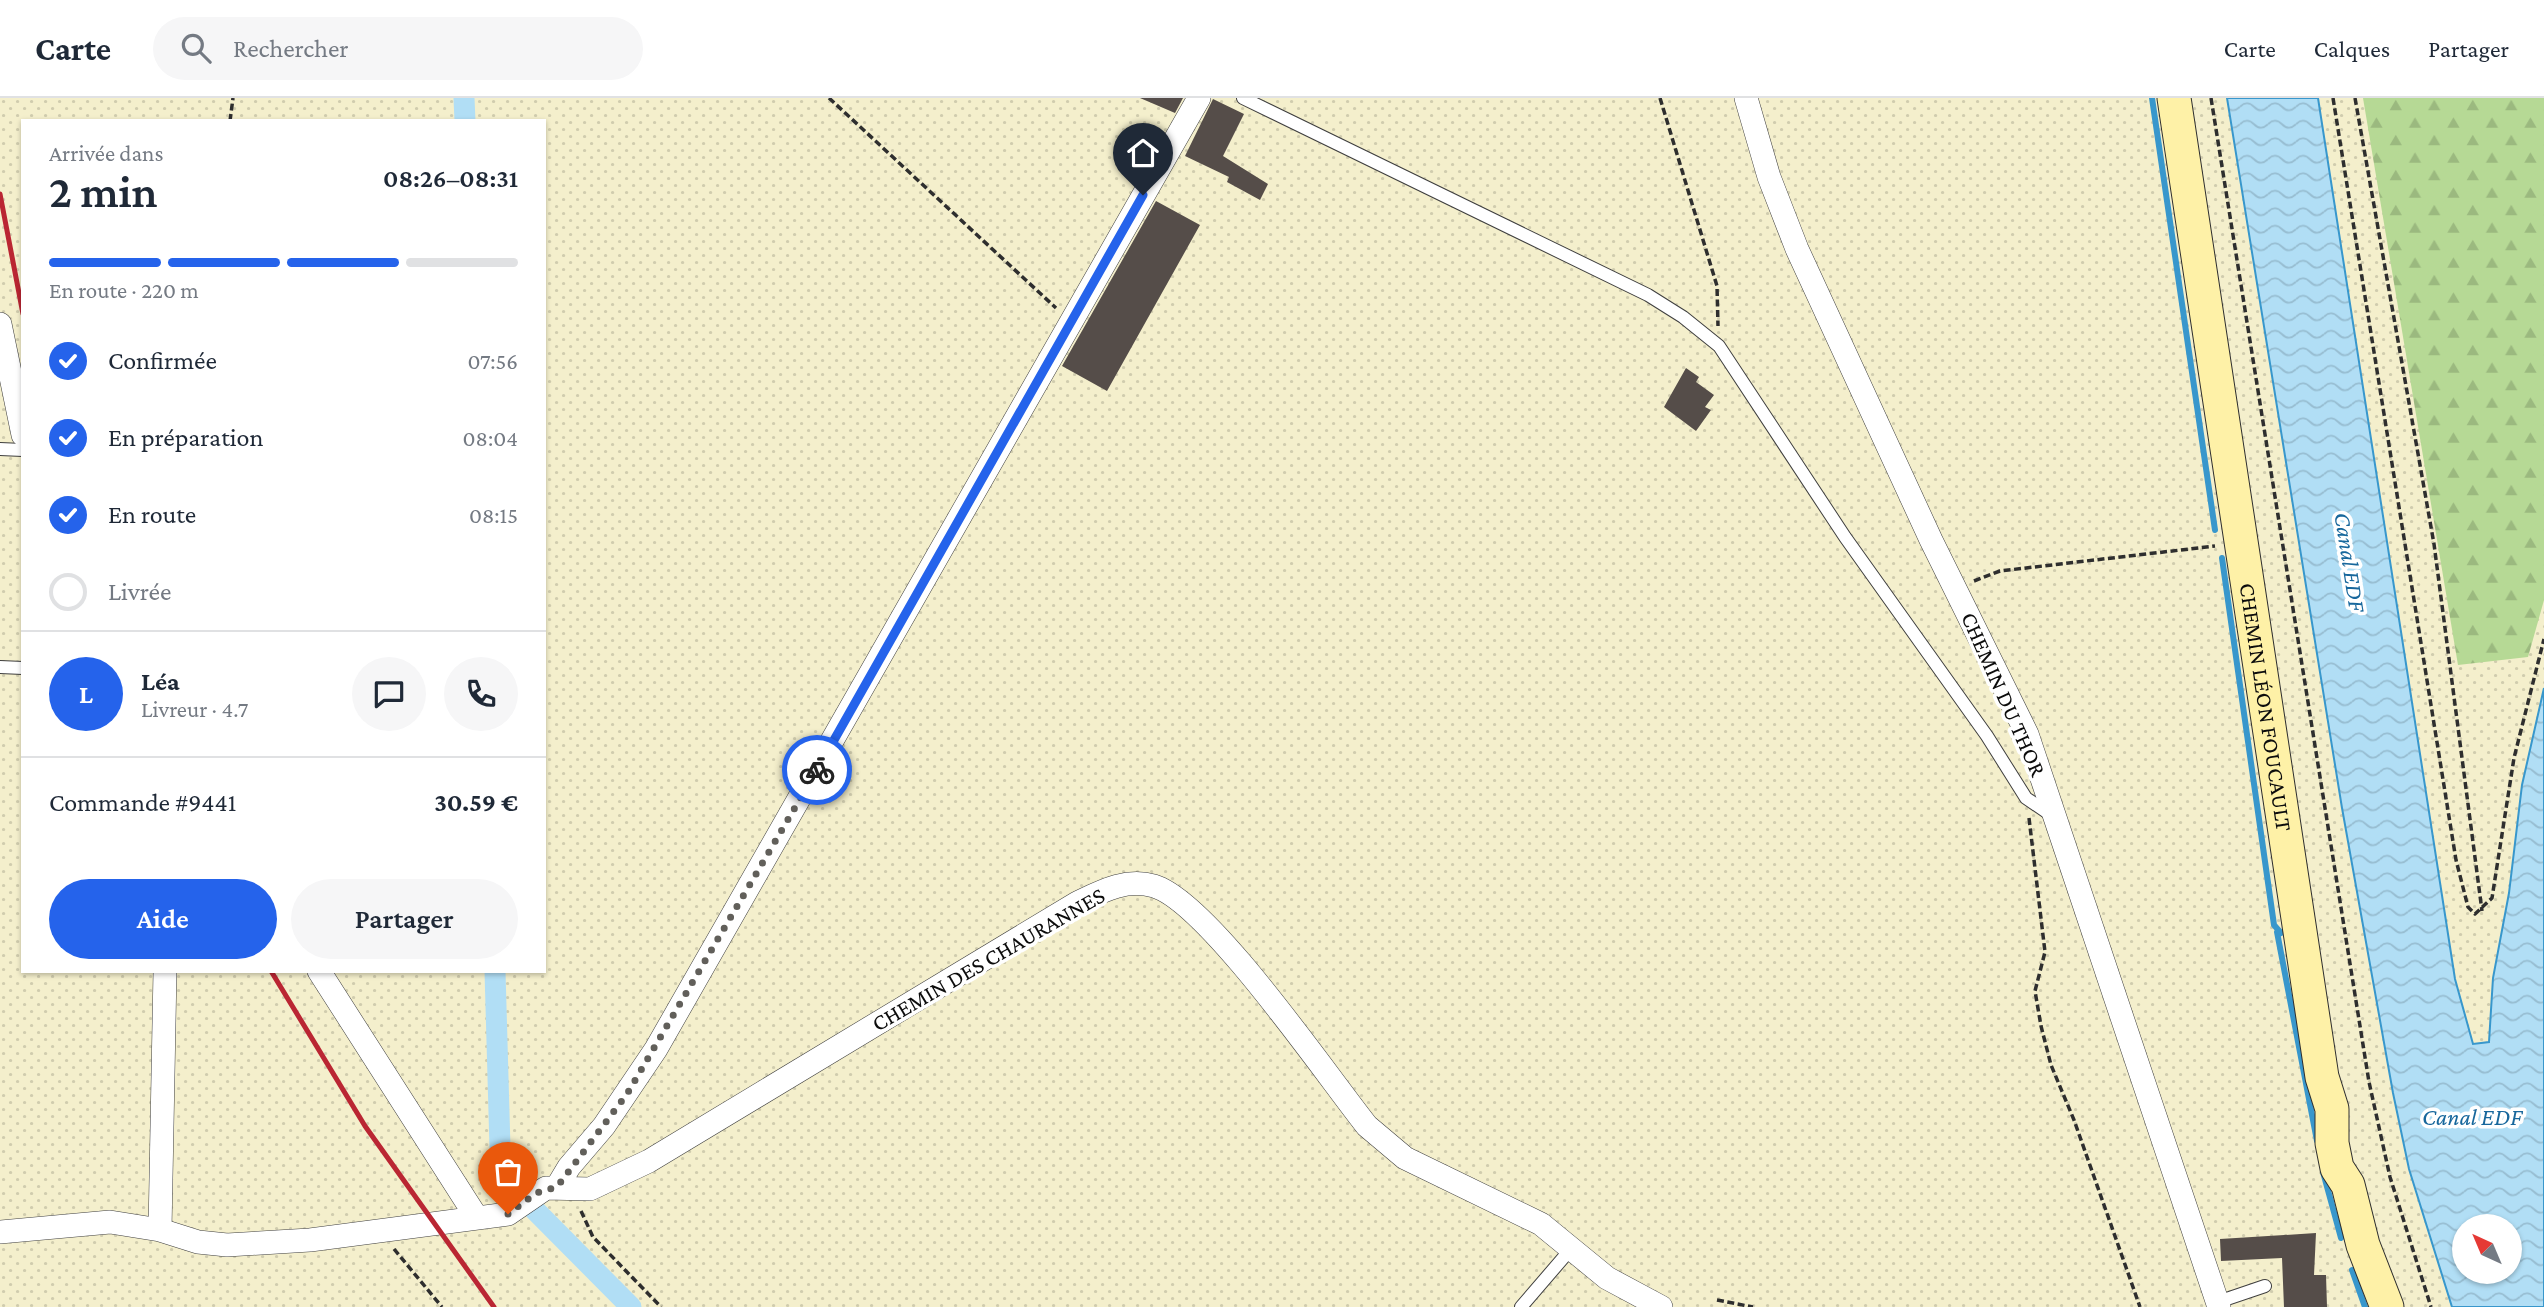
<!DOCTYPE html>
<html lang="fr">
<meta charset="utf-8">
<style>
body{margin:0;font-family:"Crimson Pro",serif;background:#f6f6f7;color:#1f2937;height:100vh;display:flex;flex-direction:column;font-size:26px;white-space:nowrap}
*{box-sizing:border-box;margin:0}
p{font-size:23px;color:#747a83}
.icon{flex:none;width:38px;height:38px;fill:none;stroke:currentColor;stroke-width:2;stroke-linecap:round;stroke-linejoin:round}
.map{position:relative;flex:1;overflow:hidden}
.sheet{position:absolute;left:21px;top:21px;width:525px;height:854px;display:flex;flex-direction:column;background:#fff;border-radius:0px;box-shadow:0 2px 5px #0004}
.sheet>*{flex:none}
.needle{width:46px;rotate:316deg}
.buttons{position:absolute;left:2452px;top:1116px;display:grid;gap:14px}
.buttons a{display:grid;place-items:center;width:70px;height:70px;border-radius:50%;background:#fff;box-shadow:0 2px 5px #0004;font-size:35px}
.pin{position:absolute;display:grid;place-items:center;width:60px;height:60px;color:#fff;margin:-72px -30px;border-radius:50% 50% 50% 0;rotate:-45deg;box-shadow:0 0 7px #0007}
.pin .icon{rotate:45deg}
.courier{position:absolute;display:grid;place-items:center;width:70px;height:70px;margin:-35px;border:5px solid #2563eb;border-radius:50%;background:#fff;color:#222;box-shadow:0 2px 9px #0007}
.head em{font-style:normal;font-weight:600}
.head div{display:flex;flex-direction:column-reverse}
.head{display:flex;align-items:center;justify-content:space-between;height:119px;padding:0 28px}
h1{font-size:46px;font-weight:600;line-height:52px}
.bar{display:grid;grid-template-columns:repeat(4,1fr);gap:10px 7px;align-content:center;height:84px;padding:0 28px}
.bar i{height:9px;border-radius:5px;background:#e0e1e3}
.bar .selected{background:#2563eb}
.bar p{grid-column:span 4}
.line{display:flex;align-items:center;gap:18px;padding:0 28px;border-top:2px solid #e0e1e3}
.line div{flex:1}
.round{display:grid;place-items:center;flex:none;width:74px;height:74px;border-radius:37px;background:#f6f6f7}
ol{padding:0 28px;list-style:none}
li{display:flex;align-items:center;gap:21px;height:77px}
li p{margin-inline-start:auto}
li .icon{padding:7px;border-radius:50%;background:#2563eb;color:#fff;stroke-width:4}
li:last-child{color:#747a83}
li i{width:38px;height:38px;border:4px solid #e0e1e3;border-radius:50%}
.cta{display:flex;gap:14px;margin-top:auto;padding:14px 28px}
.cta a{flex:1;height:80px;border-radius:42px;background:#2563eb;color:#fff;font-size:28px;font-weight:600;line-height:80px;text-align:center}
.cta a+a{background:#f6f6f7;color:#1f2937}
header{display:flex;align-items:center;gap:42px;box-sizing:border-box;height:98px;padding:0 35px;background:#fff;border-bottom:2px solid #e0e1e3}
header strong{font-size:33px}
nav{display:flex;gap:38px;margin-inline-start:auto;font-size:24px}
.search{width:490px;height:63px;background:#f6f6f7;display:flex;align-items:center;gap:18px;box-sizing:border-box;padding:0 24px;border-radius:38px;color:#747a83;font-size:26px}
.map>svg:first-child{display:block}
</style>
<header>
<strong>Carte</strong>
<div class="search"><svg class="icon" aria-label="search" viewBox="0 0 24 24"><circle cx="10" cy="10" r="6"/><path d="M15 15l6 6"/></svg>Rechercher</div>
<nav><a>Carte</a><a>Calques</a><a>Partager</a></nav>
</header>
<div class="map">
<svg width="2544" height="1209" viewBox="0 0 2544 1209">
<defs>
<pattern id="farmland-dots" width="8" height="8" patternUnits="userSpaceOnUse" patternTransform="scale(1.75)"><rect width="8" height="8" fill="#f4efcc"/><path d="M2 2h.1M6 6h.1" fill="none" stroke="#d0ccae" stroke-width="1.8" stroke-linecap="round"/></pattern>
<pattern id="forest-firs" width="22" height="20" patternUnits="userSpaceOnUse" patternTransform="scale(1.75)"><rect width="22" height="20" fill="#b6d995"/><path d="M5 1l3.5 6h-7zM16 11l3.5 6h-7z" fill="#9bb97f"/></pattern>
<pattern id="water-waves" width="16" height="10" patternUnits="userSpaceOnUse" patternTransform="scale(1.75)"><rect width="16" height="10" fill="#b1def5"/><path d="M0 5q4-4 8 0t8 0" fill="none" stroke="#97bdd1"/></pattern>
</defs>
<rect width="100%" height="100%" fill="#fffaeb"/>
<path fill="url(#farmland-dots)" fill-rule="evenodd" d="M0 0H2544V1209H0ZM23 23H544V873H23ZM2464 1129H2510V1174H2464Z"/>
<path fill="url(#forest-firs)" d="M2363 0H2544V502L2528 559 2458 567Z"/>
<path fill="url(#water-waves)" stroke="#3897cc" stroke-width="2" fill-rule="evenodd" d="M2227 0H2318L2455 881 2473 946 2489 944 2493 880 2509 795 2522 687 2544 590V1209H2452L2409 1071 2393 995 2342 710ZM2464 1129H2510V1174H2464Z"/>
<g fill="none" stroke-linecap="round" stroke-linejoin="round">
<path stroke="#3897cc" stroke-width="6" d="M2152 0 2215 432
M2222 460 2274 827 2281 835
M2277 834 2317 1043
M2323 1074 2341 1140
M2352 1172 2365 1209"/>
<path stroke="#b1def5" stroke-width="21" d="M464 0 465 23
M495 873 500 1050 502 1071 511 1088 631 1209"/>
</g>
<path fill="#554d49" d="M1140 0H1183L1175 15Z
M1213 1 1244 16 1223 58 1268 86 1260 102 1227 84 1229 79 1185 58Z
M1156 103 1200 127 1107 293 1062 268Z
M1686 270 1699 279 1696 284 1714 297 1705 309 1711 312 1696 333 1664 309Z
M2316 1135 2314 1177H2326L2327 1209H2284L2282 1160 2221 1163 2220 1141Z"/>
<g fill="none" stroke-linecap="round" stroke-linejoin="round">
<g stroke="#3f3f3f" stroke-width="14">
<path id="lane" d="M1243 0 1648 197 1683 219 1719 248 1845 439 1987 638 2026 700 2054 719
M0 351 23 352
M0 569 23 570
M2218 1204 2265 1188
M1521 1209 1570 1152"/>
</g>
<g stroke="#3f3f3f" stroke-width="24">
<path id="street" d="M1746 0 1769 79 1797 151 1931 442 2027 636 2219 1209
M0 226 23 337
M319 873 477 1120
M557 1089 569 1069 604 1028 656 951 1199 0
M160 1132 165 873
M0 1134 110 1124 160 1132 198 1144 227 1147 310 1142 508 1116 546 1090 590 1091 649 1063 1077 805C1102 793 1126 780 1154 788 1208 804 1327 978 1367 1028L1405 1060 1541 1126 1607 1180 1661 1209"/>
</g>
<g stroke="#2e2e2e" stroke-width="35">
<g id="secondary">
<path id="s1" d="M2174 0 2322 979 2332 1011V1045L2337 1070 2348 1087 2363 1147 2387 1209"/>
</g>
</g>
<path stroke="#2e2e2e" stroke-width="3.5" stroke-dasharray="7 3.5" stroke-linecap="butt" d="M829 0 1056 210
M1660 0 1717 188 1718 228
M2211 0 2369 984 2390 1079 2431 1209
M2333 0 2456 762 2468 809 2475 816 2492 800 2514 660 2544 541
M2355 0 2434 446 2482 813
M230 23 233 0
M1974 483 2000 473 2215 448
M2029 720 2045 854 2035 893 2041 928 2051 967 2074 1022 2140 1209
M581 1113 593 1139 661 1209
M394 1151 442 1209
M1717 1202 1753 1209"/>
<use href="#lane" stroke="#fff" stroke-width="12"/>
<use href="#street" stroke="#fff" stroke-width="23"/>
<use href="#secondary" stroke="#fef1a7" stroke-width="33"/>
<path stroke="#ba2633" stroke-width="5" d="M0 96 23 216
M271 873 365 1028 494 1209"/>
</g>
<g fill="none" stroke-linecap="round" stroke-linejoin="round">
<path stroke="#615f5a" stroke-width="7" stroke-dasharray="0 12.6" d="M508 1116 536 1095 557 1089 627 996 817 672"/>
<path stroke="#2563eb" stroke-width="9" d="M817 672 1143 97"/>
</g>
<g text-anchor="middle" stroke-width="7" stroke-linejoin="round" paint-order="stroke">
<g font-size="23" fill="#0c0c0c" stroke="#fff">
<text transform="translate(2004 596) rotate(66)" y="8">CHEMIN DU THOR</text>
<text dy="8" stroke="none"><textPath href="#s1" startOffset="616">CHEMIN LÉON FOUCAULT</textPath></text>
<text transform="translate(988 861) rotate(-30)" y="8">CHEMIN DES CHAURANNES</text>
</g>
<g font-size="24" font-style="italic" fill="#17679c" stroke="#fff">
<text transform="translate(2350 464) rotate(81)" y="8">Canal EDF</text>
<text x="2472" y="1027">Canal EDF</text>
</g>
</g>
</svg>
<div class="buttons">
<a><svg class="needle" viewBox="-14 -14 28 28"><path d="M0-13l5 13h-10z" fill="#e53935"/><path d="M0 13l5-13h-10z" fill="#747a83"/></svg></a>
</div>
<div class="pin" style="left:508px;top:1116px;background:#ea580c"><svg class="icon" aria-label="bag" viewBox="0 0 24 24"><path d="M5 8h14l-1 12H6zM9 8a3 3 0 0 1 6 0"/></svg></div>
<div class="pin" style="left:1143px;top:97px;background:#1f2937"><svg class="icon" aria-label="home" viewBox="0 0 24 24"><path d="M3 11l9-7 9 7M6 9v11h12V9"/></svg></div>
<div class="courier" style="left:817px;top:672px"><svg class="icon" aria-label="bike" viewBox="0 0 24 24"><circle cx="6" cy="16" r="4"/><circle cx="18" cy="16" r="4"/><path d="M6 16l4-8h5l3 8M10 8l3 8H6M13 5h3"/></svg></div>
<section class="sheet">
<div class="head"><div><h1>2 min</h1><p>Arrivée dans</p></div><em>08:26–08:31</em></div>
<div class="bar"><i class="selected"></i><i class="selected"></i><i class="selected"></i><i></i><p>En route · 220 m</p></div>
<ol>
<li><svg class="icon" aria-label="check" viewBox="0 0 24 24"><path d="M5 12l5 5 9-10"/></svg>Confirmée<p>07:56</p></li>
<li><svg class="icon" aria-label="check" viewBox="0 0 24 24"><path d="M5 12l5 5 9-10"/></svg>En préparation<p>08:04</p></li>
<li><svg class="icon" aria-label="check" viewBox="0 0 24 24"><path d="M5 12l5 5 9-10"/></svg>En route<p>08:15</p></li>
<li><i></i>Livrée</li>
</ol>
<div class="line" style="height:126px"><b class="round" style="background:#2563eb;color:#fff">L</b><div><b>Léa</b><p>Livreur · 4.7</p></div><a class="round"><svg class="icon" aria-label="chat" viewBox="0 0 24 24"><path d="M4 5h16v11H9l-5 4z"/></svg></a><a class="round"><svg class="icon" aria-label="phone" viewBox="0 0 24 24"><path d="M5 4h4l2 5-3 2q2 4 5 5l2-3 5 2v4C11 20 4 13 5 4z"/></svg></a></div>
<div class="line" style="height:91px"><div>Commande #9441</div><b>30.59 €</b></div>
<div class="cta"><a>Aide</a><a>Partager</a></div>
</section>
</div>
